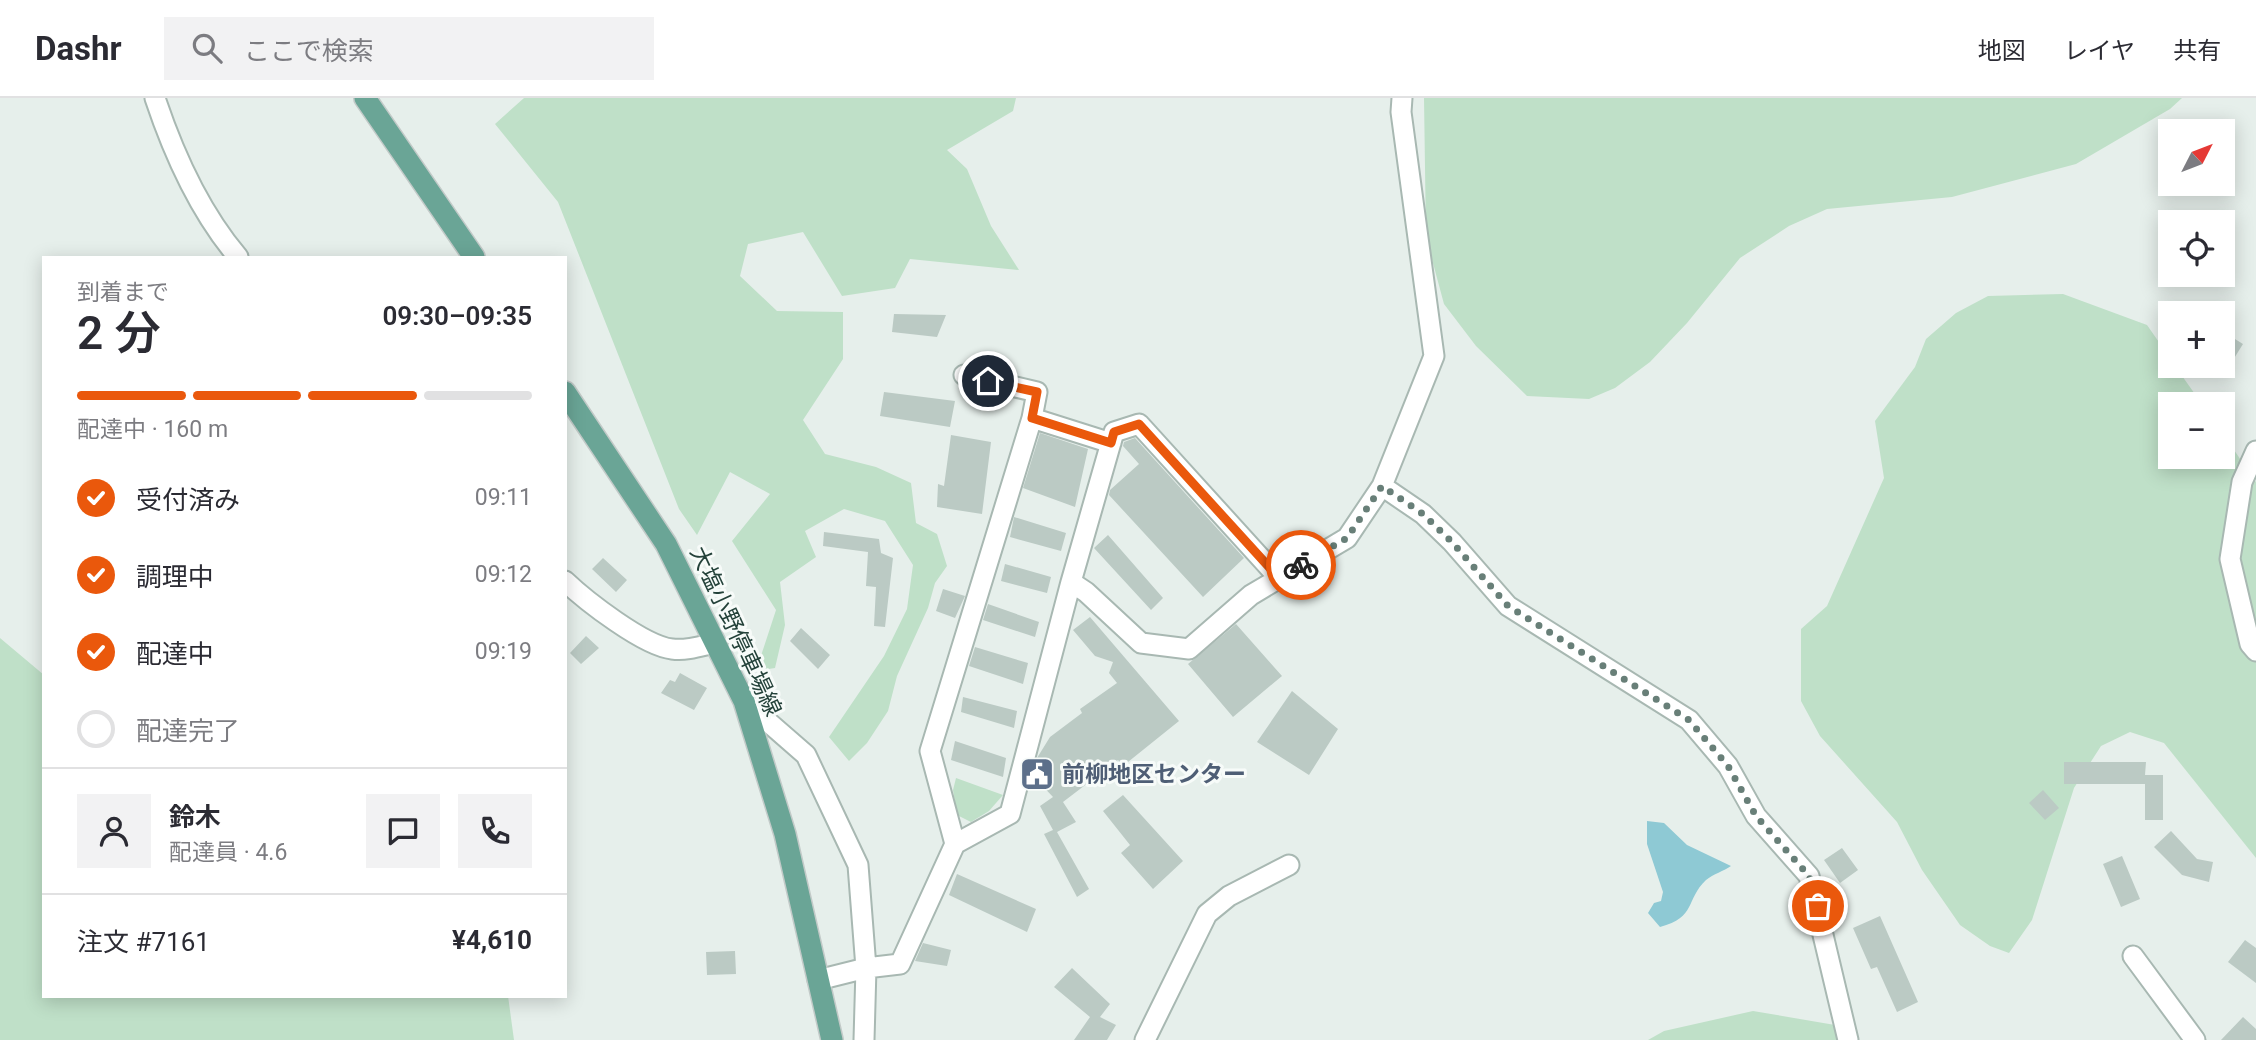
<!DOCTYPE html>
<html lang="ja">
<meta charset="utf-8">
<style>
body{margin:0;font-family:Roboto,"Noto Sans JP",sans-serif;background:#f2f2f3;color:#2b2b33;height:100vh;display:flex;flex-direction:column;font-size:26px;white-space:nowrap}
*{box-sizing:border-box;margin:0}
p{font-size:23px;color:#7c7c81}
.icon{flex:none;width:38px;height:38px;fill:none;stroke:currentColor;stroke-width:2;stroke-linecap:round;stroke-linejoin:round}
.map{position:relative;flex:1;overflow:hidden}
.side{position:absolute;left:42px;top:158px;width:525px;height:742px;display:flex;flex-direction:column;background:#fff;border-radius:0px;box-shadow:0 4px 18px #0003}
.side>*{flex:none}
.needle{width:46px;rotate:48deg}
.fabs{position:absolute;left:2158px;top:21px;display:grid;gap:14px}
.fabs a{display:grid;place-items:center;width:77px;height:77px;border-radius:0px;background:#fff;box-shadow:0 4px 18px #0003;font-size:35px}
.pin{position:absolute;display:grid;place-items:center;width:60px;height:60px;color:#fff;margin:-30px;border:4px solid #fff;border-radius:50%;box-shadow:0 2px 7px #0007}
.courier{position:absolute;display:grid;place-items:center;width:70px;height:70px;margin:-35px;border:5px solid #ea580c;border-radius:50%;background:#fff;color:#222;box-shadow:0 2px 9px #0007}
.summary em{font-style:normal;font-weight:600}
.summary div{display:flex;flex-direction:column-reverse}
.summary{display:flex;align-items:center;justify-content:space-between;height:119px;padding:0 35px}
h1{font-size:46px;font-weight:600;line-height:52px}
.bar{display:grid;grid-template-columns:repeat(4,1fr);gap:10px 7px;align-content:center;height:84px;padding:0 35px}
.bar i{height:9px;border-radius:5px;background:#e1e1e2}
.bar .current{background:#ea580c}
.bar p{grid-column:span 4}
.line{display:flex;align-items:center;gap:18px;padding:0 35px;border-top:2px solid #e1e1e2}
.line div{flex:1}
.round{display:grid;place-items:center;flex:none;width:74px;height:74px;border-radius:0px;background:#f2f2f3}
ol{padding:0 35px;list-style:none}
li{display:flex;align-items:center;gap:21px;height:77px}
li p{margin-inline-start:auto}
li .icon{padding:7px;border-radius:50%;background:#ea580c;color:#fff;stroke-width:4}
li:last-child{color:#7c7c81}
li i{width:38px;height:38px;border:4px solid #e1e1e2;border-radius:50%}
header{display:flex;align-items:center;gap:42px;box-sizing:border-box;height:98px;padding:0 35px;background:#fff;border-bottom:2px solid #e1e1e2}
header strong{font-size:33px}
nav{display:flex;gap:38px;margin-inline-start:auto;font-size:24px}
.search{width:490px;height:63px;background:#f2f2f3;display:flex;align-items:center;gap:18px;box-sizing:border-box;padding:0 24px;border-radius:0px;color:#7c7c81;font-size:26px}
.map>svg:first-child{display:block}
</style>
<header>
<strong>Dashr</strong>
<div class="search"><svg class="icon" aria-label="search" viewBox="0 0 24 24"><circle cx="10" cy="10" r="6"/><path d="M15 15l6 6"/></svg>ここで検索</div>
<nav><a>地図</a><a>レイヤ</a><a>共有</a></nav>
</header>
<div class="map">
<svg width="2256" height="942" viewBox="0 0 2256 942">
<rect width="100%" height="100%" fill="#e6efeb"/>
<path fill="#bfe0c8" d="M524 0H1016L1013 13 947 52 967 71 991 128 1019 172 910 161 895 190 842 198 803 134 748 146 740 178 777 213 843 214V261L803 322 825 356 876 369 911 385 916 425 937 436 947 468 935 485 928 510 897 578 888 613 867 645 849 663 829 639 884 558 907 511 913 467 885 423 844 411 805 433 816 459 780 484 785 527 775 570 756 573 776 512 732 443 770 396 730 374 697 437 679 411 558 104 495 26Z
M1424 0H2182L2170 11 2076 66 1952 99 1827 111 1789 128 1740 160 1687 225 1650 264 1615 290 1589 301 1527 298 1476 248 1444 206 1426 139Z
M2063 196 2147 227 2170 260V268H2175L2202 306H2170V359H2222L2223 336 2256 384V760L2164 645 2130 634 2101 648 2074 690 2032 822 2009 855 1990 848 1960 827 1922 772 1897 724 1820 638 1801 603V531L1827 508 1884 380 1875 323 1915 269 1926 241 1956 215 1988 198Z
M0 540 44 577V898H508L514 942H0Z
M956 680 1003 697 989 713 971 724 957 717 953 692Z
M1753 913 1835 927 1854 942H1648L1664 933Z"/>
<path fill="#8ec9d4" d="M1647 723 1664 725 1687 747 1731 768C1724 773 1713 776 1706 782 1685 802 1697 819 1660 829L1648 815 1654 805 1661 803 1663 794 1647 746Z"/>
<path fill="#bbcac4" d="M894 216 946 217 937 239 892 234Z
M2222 233 2243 246 2233 262 2222 255Z
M884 294 955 303 950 329 880 318Z
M1040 335 1088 351 1075 409 1023 390Z
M951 337 991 344 982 416 937 409 938 386 944 388Z
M1135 340 1244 460 1203 499 1109 397 1110 392 1139 366 1123 348 1124 344Z
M1014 419 1066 435 1061 453 1010 439Z
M824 434 879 441 881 455 893 460 885 529 874 528 876 489 866 488 868 454 823 448Z
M1108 437 1163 500 1151 512 1094 450Z
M603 460 627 482 616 494 592 471Z
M1005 466 1051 479 1047 495 1001 483Z
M943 491 965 498 955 520 936 513Z
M988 506 1039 524 1035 539 983 522Z
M1090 519 1179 623 1123 668 1118 662 1063 704 1076 724 1057 734 1089 791 1077 799 1044 736 1053 732 1040 708 1053 699 1033 678 1037 660 1050 639 1082 615 1080 611 1117 585 1109 575 1113 564 1095 558 1073 532Z
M1236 526 1282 578 1233 619 1188 566Z
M801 530 830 557 818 571 790 543Z
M586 538 599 550 581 566 570 555Z
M975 549 1028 565 1023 586 969 568Z
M680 575 707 590 694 612 661 595 670 582 675 584Z
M1292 593 1338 631 1309 677 1257 644Z
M963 599 1017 613 1014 630 961 614Z
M955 643 1006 660 1003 679 951 662Z
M2064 664H2146L2145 677H2163V722H2145V686H2064Z
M2043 692 2059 710 2045 722 2029 705Z
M1123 697 1183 763 1153 791 1121 755 1130 747 1103 713Z
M2171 733 2197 761 2213 764 2209 784 2182 777 2154 749Z
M1842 750 1858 772 1840 785 1824 762Z
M2122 758 2140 801 2121 809 2103 766Z
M957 776 1036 811 1027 834 949 797Z
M1880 818 1918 904 1897 914 1877 869 1871 871 1853 830Z
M2245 842 2256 850V885L2228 864Z
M923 845 951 852 947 868 915 863Z
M735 853 736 876 707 877 706 854Z
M1072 870 1110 906 1100 919 1116 927 1107 942H1074L1090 919 1054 889Z
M2243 919 2256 931V942H2221Z"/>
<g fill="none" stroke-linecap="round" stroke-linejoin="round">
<g stroke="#a8b8b2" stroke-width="23">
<path id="minor" d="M155 0C174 57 199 113 238 159
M1032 320 1111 345
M2256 353 2242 384 2230 461 2250 546 2256 553
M1382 388 1423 416 1452 444 1508 508 1689 622 1728 668 1756 718 1809 778 1848 942
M565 483C586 503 644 548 672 551 687 553 701 548 715 545
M1071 484 1114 334 1139 326 1279 480
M744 603 806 657 858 767 866 870 864 942
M955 746 930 653 1032 320 1037 294 964 277
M2133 858 2195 942
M818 882 866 870 900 866 955 746 1010 716 1071 484 1086 494 1141 545 1189 551 1251 497 1347 440 1382 388 1434 258 1401 14 1402 0
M1145 942 1207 816 1229 798 1289 767"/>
</g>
<g stroke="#c2cac8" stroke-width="24">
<path id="major" d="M365 0 474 159
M565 294 666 446 744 603 785 736 832 942"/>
</g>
<use href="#minor" stroke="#fff" stroke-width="19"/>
<use href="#major" stroke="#6aa596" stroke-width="21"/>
</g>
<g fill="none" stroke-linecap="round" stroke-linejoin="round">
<path stroke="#687f78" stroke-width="7" stroke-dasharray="0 12.6" d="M1301 467 1347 440 1382 388 1423 416 1452 444 1508 508 1689 622 1728 668 1756 718 1809 778 1818 808"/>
<path stroke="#ea580c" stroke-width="9" d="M988 283 1037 294 1032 320 1111 345 1114 334 1139 326 1279 480 1301 467"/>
</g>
<defs>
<g id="civic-square" transform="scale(1.75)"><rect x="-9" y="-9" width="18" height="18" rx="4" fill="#5c6f8a" stroke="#f7fbf9"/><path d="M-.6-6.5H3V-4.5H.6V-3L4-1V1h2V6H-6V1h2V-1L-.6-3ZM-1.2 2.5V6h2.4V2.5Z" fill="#fff"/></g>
</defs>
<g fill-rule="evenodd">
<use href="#civic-square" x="1037" y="676"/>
</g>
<g text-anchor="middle" stroke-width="6" stroke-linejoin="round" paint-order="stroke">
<g font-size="23" fill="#24423a" stroke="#f7fbf9">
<text transform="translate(736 533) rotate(65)" y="8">大塩小野停車場線</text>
</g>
<g font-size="23" font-weight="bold" fill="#4e5e75" stroke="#f7fbf9" text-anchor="start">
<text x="1062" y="684">前柳地区センター</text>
</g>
</g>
</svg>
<div class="fabs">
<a><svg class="needle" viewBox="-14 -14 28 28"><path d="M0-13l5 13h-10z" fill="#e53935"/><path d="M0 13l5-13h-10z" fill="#7c7c81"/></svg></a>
<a><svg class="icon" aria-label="locate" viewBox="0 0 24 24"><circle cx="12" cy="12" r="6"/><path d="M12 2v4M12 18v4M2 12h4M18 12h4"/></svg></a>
<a>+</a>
<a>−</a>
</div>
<div class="pin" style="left:1818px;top:808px;background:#ea580c"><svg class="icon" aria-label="bag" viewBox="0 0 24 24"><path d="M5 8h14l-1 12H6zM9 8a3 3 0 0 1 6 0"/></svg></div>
<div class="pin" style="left:988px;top:283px;background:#1f2937"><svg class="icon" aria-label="home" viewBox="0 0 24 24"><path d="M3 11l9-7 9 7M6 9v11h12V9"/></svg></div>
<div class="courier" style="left:1301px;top:467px"><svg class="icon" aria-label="bike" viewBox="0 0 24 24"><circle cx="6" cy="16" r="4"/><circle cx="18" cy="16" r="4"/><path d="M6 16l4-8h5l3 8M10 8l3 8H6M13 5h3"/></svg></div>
<section class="side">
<div class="summary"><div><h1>2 分</h1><p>到着まで</p></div><em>09:30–09:35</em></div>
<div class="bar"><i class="current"></i><i class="current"></i><i class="current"></i><i></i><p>配達中 · 160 m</p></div>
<ol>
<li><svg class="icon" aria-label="check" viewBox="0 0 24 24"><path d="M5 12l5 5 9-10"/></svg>受付済み<p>09:11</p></li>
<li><svg class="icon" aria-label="check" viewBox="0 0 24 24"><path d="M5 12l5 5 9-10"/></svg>調理中<p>09:12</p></li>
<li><svg class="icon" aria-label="check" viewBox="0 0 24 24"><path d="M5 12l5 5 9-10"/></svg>配達中<p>09:19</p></li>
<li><i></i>配達完了</li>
</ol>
<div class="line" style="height:126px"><a class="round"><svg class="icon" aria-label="person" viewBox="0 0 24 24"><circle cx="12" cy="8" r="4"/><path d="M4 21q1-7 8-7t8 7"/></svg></a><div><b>鈴木</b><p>配達員 · 4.6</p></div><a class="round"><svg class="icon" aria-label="chat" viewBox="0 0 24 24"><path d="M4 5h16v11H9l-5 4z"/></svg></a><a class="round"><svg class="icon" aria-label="phone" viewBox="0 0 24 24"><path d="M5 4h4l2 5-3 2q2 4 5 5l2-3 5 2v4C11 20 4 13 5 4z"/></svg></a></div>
<div class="line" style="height:91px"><div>注文 #7161</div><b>¥4,610</b></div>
</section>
</div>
